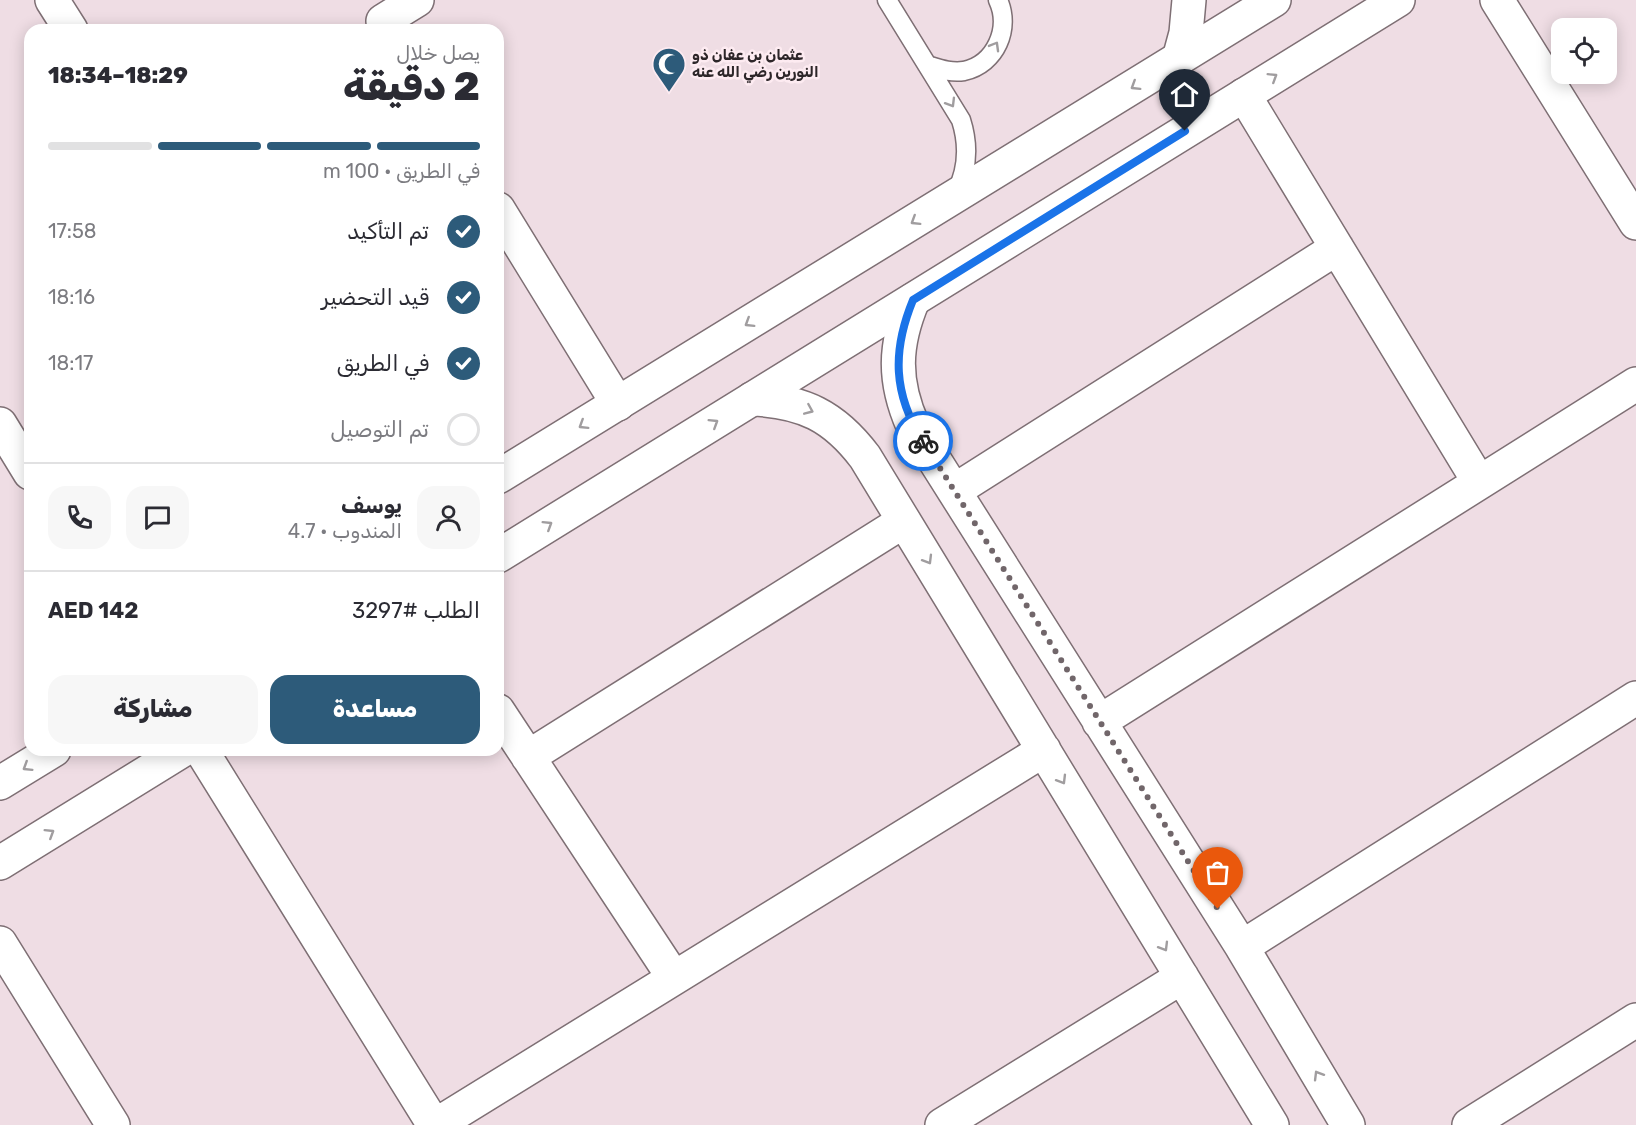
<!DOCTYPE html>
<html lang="ar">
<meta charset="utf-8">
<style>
body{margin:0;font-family:Rubik,Cairo,sans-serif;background:#f7f7f7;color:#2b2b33;direction:rtl;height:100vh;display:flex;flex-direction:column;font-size:22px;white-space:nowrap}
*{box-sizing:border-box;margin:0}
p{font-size:20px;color:#7c7c81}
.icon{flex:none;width:33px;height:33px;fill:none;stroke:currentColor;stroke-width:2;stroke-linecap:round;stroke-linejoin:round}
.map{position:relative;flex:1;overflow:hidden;direction:ltr}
.details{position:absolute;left:24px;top:24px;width:480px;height:732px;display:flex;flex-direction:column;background:#fff;border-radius:18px;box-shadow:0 3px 15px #0003;direction:rtl}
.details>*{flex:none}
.tools{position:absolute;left:1551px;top:18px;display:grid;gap:12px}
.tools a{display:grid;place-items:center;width:66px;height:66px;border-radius:12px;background:#fff;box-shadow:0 3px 15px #0003;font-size:30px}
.pin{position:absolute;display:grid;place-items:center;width:51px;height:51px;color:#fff;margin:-62px -26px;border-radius:50% 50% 50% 0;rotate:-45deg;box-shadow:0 0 6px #0007}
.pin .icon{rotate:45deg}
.courier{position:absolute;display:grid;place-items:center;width:60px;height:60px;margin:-30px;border:4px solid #1a73e8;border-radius:50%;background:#fff;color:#222;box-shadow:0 2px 8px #0007}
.overview em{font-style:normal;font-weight:800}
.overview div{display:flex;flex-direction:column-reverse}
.overview{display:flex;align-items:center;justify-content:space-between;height:102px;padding:0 24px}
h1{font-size:39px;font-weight:800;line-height:45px}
.bar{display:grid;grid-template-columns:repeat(4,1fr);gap:9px 6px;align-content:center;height:72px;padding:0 24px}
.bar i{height:8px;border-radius:4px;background:#e1e1e2}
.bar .active{background:#2d5b7a}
.bar p{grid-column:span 4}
.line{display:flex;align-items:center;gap:15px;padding:0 24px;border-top:2px solid #e1e1e2}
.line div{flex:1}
.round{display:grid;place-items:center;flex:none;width:63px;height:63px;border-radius:18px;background:#f7f7f7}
ol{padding:0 24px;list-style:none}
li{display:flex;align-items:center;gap:18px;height:66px}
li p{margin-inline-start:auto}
li .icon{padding:6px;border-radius:50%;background:#2d5b7a;color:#fff;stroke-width:4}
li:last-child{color:#7c7c81}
li i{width:33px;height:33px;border:3px solid #e1e1e2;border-radius:50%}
.primary-button{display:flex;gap:12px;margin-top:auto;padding:12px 24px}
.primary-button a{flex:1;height:69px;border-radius:18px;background:#2d5b7a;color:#fff;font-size:24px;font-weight:800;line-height:69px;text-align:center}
.primary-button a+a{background:#f7f7f7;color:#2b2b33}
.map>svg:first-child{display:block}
</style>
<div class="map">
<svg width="1636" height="1125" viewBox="0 0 1636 1125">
<rect width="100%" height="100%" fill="#efdde4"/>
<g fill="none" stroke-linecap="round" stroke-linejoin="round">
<g stroke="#7e6f74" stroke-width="21">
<path id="service" d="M887 0 961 120C969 145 968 169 956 193
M927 65C940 69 951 73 964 71 996 64 1011 28 998 0"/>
</g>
<g stroke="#7e6f74" stroke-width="36">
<path id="minor" d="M52 0 71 30
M1497 0 1636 223
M383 21 417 0
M1179 59 1186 33 1189 0
M1244 95 1479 482
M498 209 618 404
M913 300C894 345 893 381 913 426L1242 947 1348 1125
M752 399C803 401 834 416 865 457L1272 1125
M0 424 30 473
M954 491 1337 248
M498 711 674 978
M1099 722 1636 384
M201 750 434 1125
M528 757 904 521
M0 943 113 1125
M1242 947 1636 698
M436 1125 1044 750
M942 1125 1182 977
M1469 1125 1636 1020"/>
</g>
<g stroke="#7e6f74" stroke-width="36">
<path id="tertiary" d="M498 477 1274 0
M498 556 1398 0
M0 783 54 750
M0 863 183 750"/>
</g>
<use href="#service" stroke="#fff" stroke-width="18"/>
<use href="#minor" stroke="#fff" stroke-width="33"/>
<use href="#tertiary" stroke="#fff" stroke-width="33"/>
</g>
<defs><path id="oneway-chevron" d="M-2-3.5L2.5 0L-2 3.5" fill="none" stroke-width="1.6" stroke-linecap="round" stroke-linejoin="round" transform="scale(1.5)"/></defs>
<g stroke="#a09d9f">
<use href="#oneway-chevron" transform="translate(995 46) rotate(-60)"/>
<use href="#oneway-chevron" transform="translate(1273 77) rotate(-32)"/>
<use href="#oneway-chevron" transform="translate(1135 86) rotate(148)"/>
<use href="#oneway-chevron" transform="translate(951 103) rotate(59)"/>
<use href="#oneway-chevron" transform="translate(915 221) rotate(148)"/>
<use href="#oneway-chevron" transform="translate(749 323) rotate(148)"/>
<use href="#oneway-chevron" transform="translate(809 410) rotate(23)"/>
<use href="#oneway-chevron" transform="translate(714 423) rotate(-32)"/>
<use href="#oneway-chevron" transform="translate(583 425) rotate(148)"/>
<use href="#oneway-chevron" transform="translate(548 525) rotate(-32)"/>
<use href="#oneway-chevron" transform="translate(928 560) rotate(59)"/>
<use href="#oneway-chevron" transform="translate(27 767) rotate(148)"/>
<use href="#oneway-chevron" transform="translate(1062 780) rotate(59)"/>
<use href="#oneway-chevron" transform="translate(50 833) rotate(-32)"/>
<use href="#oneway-chevron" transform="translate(1164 947) rotate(59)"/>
<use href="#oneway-chevron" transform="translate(1318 1075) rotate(-121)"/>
</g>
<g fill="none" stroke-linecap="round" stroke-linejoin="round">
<path stroke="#71666a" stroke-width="6" stroke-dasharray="0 10.8" d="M923 441 1218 909"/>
<path stroke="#1a73e8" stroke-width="8" d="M923 441C893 394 892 351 913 300L1185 131"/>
</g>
<defs>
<g id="mosque-pin" transform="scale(1.725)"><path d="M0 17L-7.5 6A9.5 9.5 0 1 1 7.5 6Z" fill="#2d5b7a" stroke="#fdebf1"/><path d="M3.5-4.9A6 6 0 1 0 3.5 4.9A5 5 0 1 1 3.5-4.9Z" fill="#fff"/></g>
</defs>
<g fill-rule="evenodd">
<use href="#mosque-pin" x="669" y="64"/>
</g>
<g text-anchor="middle" stroke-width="5" stroke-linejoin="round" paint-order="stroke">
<g font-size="15" font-weight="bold" fill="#2d2629" stroke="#fdebf1" text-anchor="start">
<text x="692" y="60">عثمان بن عفان ذو<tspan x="692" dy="17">النورين رضي الله عنه</tspan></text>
</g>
</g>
</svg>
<div class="tools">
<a><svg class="icon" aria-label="locate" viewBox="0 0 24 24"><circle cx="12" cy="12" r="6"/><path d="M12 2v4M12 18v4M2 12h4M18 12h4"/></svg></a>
</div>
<div class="pin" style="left:1218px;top:909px;background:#ea580c"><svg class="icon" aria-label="bag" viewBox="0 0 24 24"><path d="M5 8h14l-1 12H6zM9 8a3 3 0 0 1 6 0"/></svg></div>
<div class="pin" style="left:1185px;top:131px;background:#1f2937"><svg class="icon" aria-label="home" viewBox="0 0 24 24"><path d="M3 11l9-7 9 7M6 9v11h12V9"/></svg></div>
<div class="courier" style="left:923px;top:441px"><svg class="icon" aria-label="bike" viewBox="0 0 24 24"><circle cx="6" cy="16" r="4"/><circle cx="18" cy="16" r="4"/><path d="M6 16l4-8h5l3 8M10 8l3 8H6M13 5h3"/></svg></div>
<section class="details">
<div class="overview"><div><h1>2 دقيقة</h1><p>يصل خلال</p></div><em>18:29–18:34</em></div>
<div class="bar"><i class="active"></i><i class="active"></i><i class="active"></i><i></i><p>في الطريق · 100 m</p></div>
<ol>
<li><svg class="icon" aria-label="check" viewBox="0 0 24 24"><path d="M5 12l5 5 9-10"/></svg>تم التأكيد<p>17:58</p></li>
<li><svg class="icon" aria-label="check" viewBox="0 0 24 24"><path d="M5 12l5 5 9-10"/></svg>قيد التحضير<p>18:16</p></li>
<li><svg class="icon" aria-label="check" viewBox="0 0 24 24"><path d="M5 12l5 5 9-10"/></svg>في الطريق<p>18:17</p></li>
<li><i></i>تم التوصيل</li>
</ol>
<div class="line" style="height:108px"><a class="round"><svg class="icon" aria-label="person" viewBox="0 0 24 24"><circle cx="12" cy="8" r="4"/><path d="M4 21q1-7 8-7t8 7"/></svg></a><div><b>يوسف</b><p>المندوب · 4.7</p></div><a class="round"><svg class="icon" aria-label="chat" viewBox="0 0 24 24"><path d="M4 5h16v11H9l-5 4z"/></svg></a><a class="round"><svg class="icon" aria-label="phone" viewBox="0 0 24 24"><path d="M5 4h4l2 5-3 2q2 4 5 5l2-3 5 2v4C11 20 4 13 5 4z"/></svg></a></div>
<div class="line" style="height:78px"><div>الطلب #3297</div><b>AED 142</b></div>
<div class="primary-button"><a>مساعدة</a><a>مشاركة</a></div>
</section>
</div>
